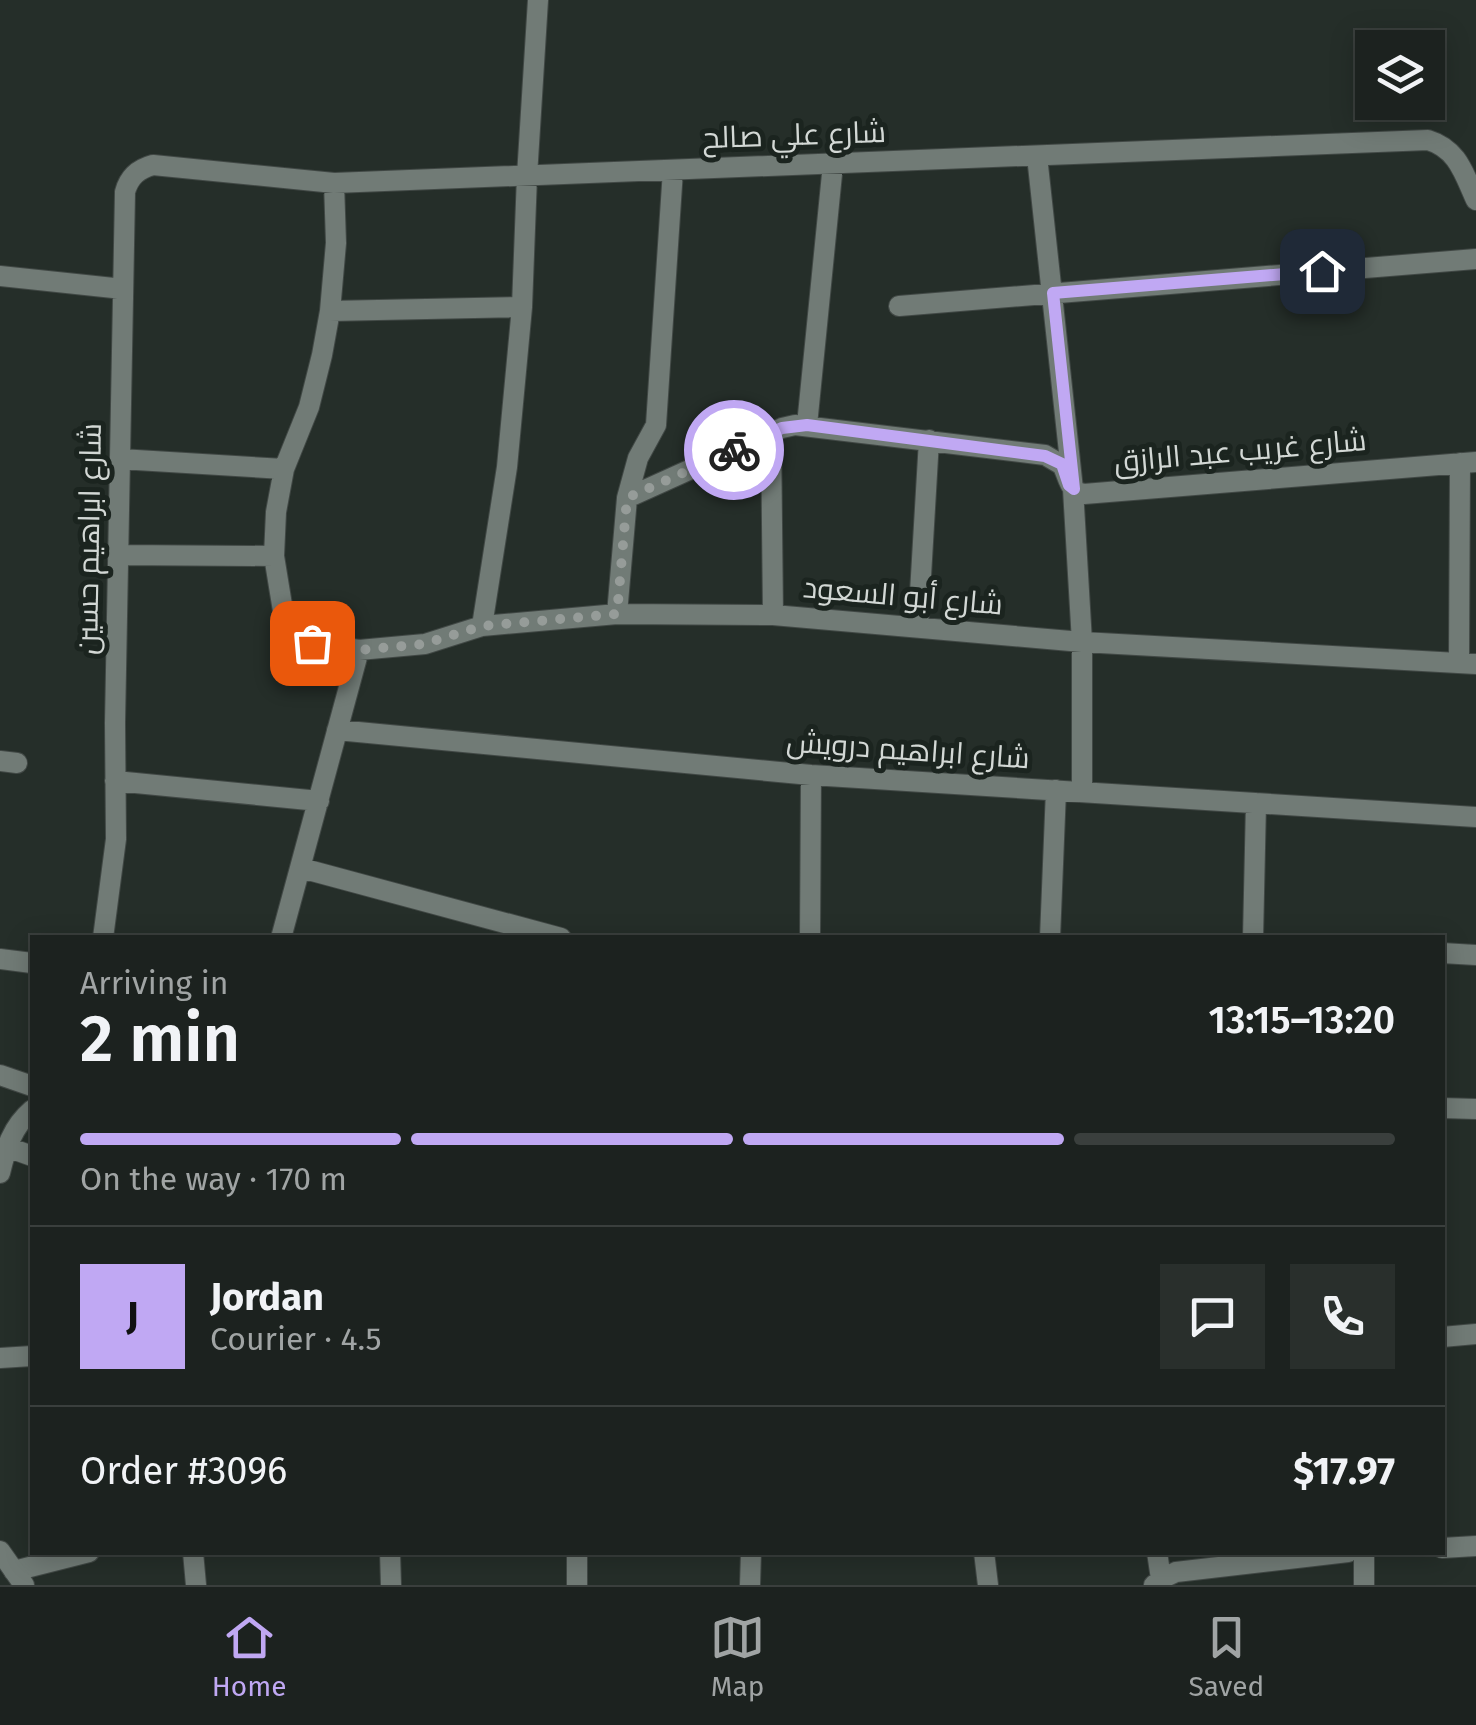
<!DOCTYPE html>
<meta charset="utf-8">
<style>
body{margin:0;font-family:"Fira Sans",Cairo,sans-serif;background:#292f2c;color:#f1f3f6;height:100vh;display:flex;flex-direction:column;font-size:38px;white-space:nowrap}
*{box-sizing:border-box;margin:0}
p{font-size:32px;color:#a0a4a4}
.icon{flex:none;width:55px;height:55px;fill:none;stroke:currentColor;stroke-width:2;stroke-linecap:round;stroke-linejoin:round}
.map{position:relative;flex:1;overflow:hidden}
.panel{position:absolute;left:30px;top:935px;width:1415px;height:620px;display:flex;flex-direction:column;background:#1c221f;border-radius:0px;box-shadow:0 5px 25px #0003,0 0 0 2px #3a3f3d}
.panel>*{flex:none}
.fabs{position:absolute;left:1355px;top:30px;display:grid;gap:20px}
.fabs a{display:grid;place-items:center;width:90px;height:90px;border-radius:0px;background:#1c221f;box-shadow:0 5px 25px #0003,0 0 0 2px #3a3f3d;font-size:50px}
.pin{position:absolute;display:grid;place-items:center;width:85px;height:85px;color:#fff;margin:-42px;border-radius:20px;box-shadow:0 5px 15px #0006}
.courier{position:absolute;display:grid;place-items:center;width:100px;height:100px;margin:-50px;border:8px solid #c0a8f3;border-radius:50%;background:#fff;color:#222;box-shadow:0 2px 12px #0007}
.overview em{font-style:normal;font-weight:600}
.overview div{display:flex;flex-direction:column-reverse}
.overview{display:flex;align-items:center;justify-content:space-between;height:170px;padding:0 50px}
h1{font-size:65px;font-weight:600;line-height:75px}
.bar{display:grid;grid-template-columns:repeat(4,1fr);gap:15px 10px;align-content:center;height:120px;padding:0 50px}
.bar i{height:12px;border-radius:8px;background:#3a3f3d}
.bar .current{background:#c0a8f3}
.bar p{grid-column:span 4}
.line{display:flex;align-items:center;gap:25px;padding:0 50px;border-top:2px solid #3a3f3d}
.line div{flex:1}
.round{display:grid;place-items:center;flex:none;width:105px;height:105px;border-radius:0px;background:#292f2c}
.dock{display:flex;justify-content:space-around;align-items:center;height:140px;border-top:2px solid #3a3f3d;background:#1c221f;font-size:28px;color:#a0a4a4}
.dock a{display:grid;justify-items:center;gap:5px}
.dock .current{color:#c0a8f3}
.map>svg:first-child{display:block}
</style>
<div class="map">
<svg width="1476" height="1585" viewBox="0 0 1476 1585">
<rect width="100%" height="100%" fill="#252e29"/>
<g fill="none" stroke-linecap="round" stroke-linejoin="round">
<g stroke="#414845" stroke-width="22">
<path id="minor" d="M1037 156 1073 489 1082 642V792
M334 183 336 243 330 311 322 355 309 407 284 469 276 512 274 556 283 611 289 625 299 636 312 643 359 650 425 644 482 626 617 614 773 615 1082 642 1476 664
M0 276 123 289
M899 306 1476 259
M330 311 522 307
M807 425 833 164
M771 433 773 615
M120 459 284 469
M627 498 782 428 795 425 1045 455 1062 465C1069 477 1068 491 1084 494L1476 462
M118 555 274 556
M617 614 627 498 638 458 656 425 673 170
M482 626 507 467 522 307 527 176 538 0
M918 627 929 440
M1459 663 1460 463
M337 730 811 775 1476 817
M0 761 17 763
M115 781 319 801
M301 868 561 938
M103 938 116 839 115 723 125 192C129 177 138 169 153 165L334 183 1428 140C1458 149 1464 174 1476 200
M281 938 359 650
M810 938 811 775
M1050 938 1056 790
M1253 938 1256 803
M1442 953 1476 955
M0 959 32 963
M0 1075 32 1086
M1442 1108 1476 1109
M7 1147 32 1156
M0 1173C6 1148 12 1127 32 1110
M1442 1337 1476 1334
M0 1358 32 1356
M1442 1548 1476 1546
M193 1552 196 1585
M390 1552 391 1585
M577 1552V1585
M984 1552 988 1585
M1157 1552 1161 1579
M14 1571 89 1552
M750 1585 751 1552
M1154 1585 1161 1579 1176 1572 1348 1552
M1364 1585V1552"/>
</g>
<g stroke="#414845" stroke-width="22">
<path id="tertiary" d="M0 1551 24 1585"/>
</g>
<use href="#minor" stroke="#717b76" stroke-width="20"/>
<use href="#tertiary" stroke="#717b76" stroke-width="20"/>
</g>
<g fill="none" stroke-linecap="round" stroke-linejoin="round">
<path stroke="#969c99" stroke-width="10" stroke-dasharray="0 18" d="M312 643 359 650 392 647 424 644 482 626 617 614 627 498 734 450"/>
<path stroke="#c0a8f3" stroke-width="12" d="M734 450 782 428 807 425 1045 456 1062 464 1069 485 1074 489 1053 293 1322 271"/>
</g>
<g text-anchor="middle" stroke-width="10" stroke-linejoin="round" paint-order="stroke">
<g font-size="30" fill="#d3d8d5" stroke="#1b241f">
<text transform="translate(794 135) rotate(-2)" y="10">شارع علي صالح</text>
<text transform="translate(1240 451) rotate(-5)" y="10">شارع غريب عبد الرازق</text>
<text transform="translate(89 539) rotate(-89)" y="10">شارع ابراهيم حسين</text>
<text transform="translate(903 596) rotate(5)" y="10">شارع أبو السعود</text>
<text transform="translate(908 750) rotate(4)" y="10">شارع ابراهيم درويش</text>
</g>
</g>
</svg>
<div class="fabs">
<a><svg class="icon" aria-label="layers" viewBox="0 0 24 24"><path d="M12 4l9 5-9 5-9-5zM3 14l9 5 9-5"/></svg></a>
</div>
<div class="pin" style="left:312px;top:643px;background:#ea580c"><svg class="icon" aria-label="bag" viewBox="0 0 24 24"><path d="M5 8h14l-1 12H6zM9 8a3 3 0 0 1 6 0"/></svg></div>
<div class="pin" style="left:1322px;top:271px;background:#1f2937"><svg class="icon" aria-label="home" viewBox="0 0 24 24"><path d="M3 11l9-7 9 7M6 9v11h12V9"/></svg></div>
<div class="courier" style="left:734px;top:450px"><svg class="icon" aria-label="bike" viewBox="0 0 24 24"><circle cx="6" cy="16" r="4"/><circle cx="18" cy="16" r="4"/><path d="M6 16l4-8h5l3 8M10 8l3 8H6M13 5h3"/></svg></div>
<section class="panel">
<div class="overview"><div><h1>2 min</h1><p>Arriving in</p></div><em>13:15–13:20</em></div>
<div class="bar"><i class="current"></i><i class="current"></i><i class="current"></i><i></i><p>On the way · 170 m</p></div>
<div class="line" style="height:180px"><b class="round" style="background:#c0a8f3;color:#111">J</b><div><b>Jordan</b><p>Courier · 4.5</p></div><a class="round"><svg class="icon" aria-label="chat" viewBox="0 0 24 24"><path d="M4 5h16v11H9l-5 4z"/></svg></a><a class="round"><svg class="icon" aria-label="phone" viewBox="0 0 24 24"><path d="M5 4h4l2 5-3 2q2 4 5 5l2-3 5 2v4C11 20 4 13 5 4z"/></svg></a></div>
<div class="line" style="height:130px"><div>Order #3096</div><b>$17.97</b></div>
</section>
</div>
<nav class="dock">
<a class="current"><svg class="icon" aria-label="home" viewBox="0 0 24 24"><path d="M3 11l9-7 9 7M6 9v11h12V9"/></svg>Home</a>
<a><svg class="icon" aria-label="map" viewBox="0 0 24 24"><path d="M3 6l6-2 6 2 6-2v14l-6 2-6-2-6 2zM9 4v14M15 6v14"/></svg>Map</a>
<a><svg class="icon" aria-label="saved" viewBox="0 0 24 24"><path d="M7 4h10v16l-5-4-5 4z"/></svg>Saved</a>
</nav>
